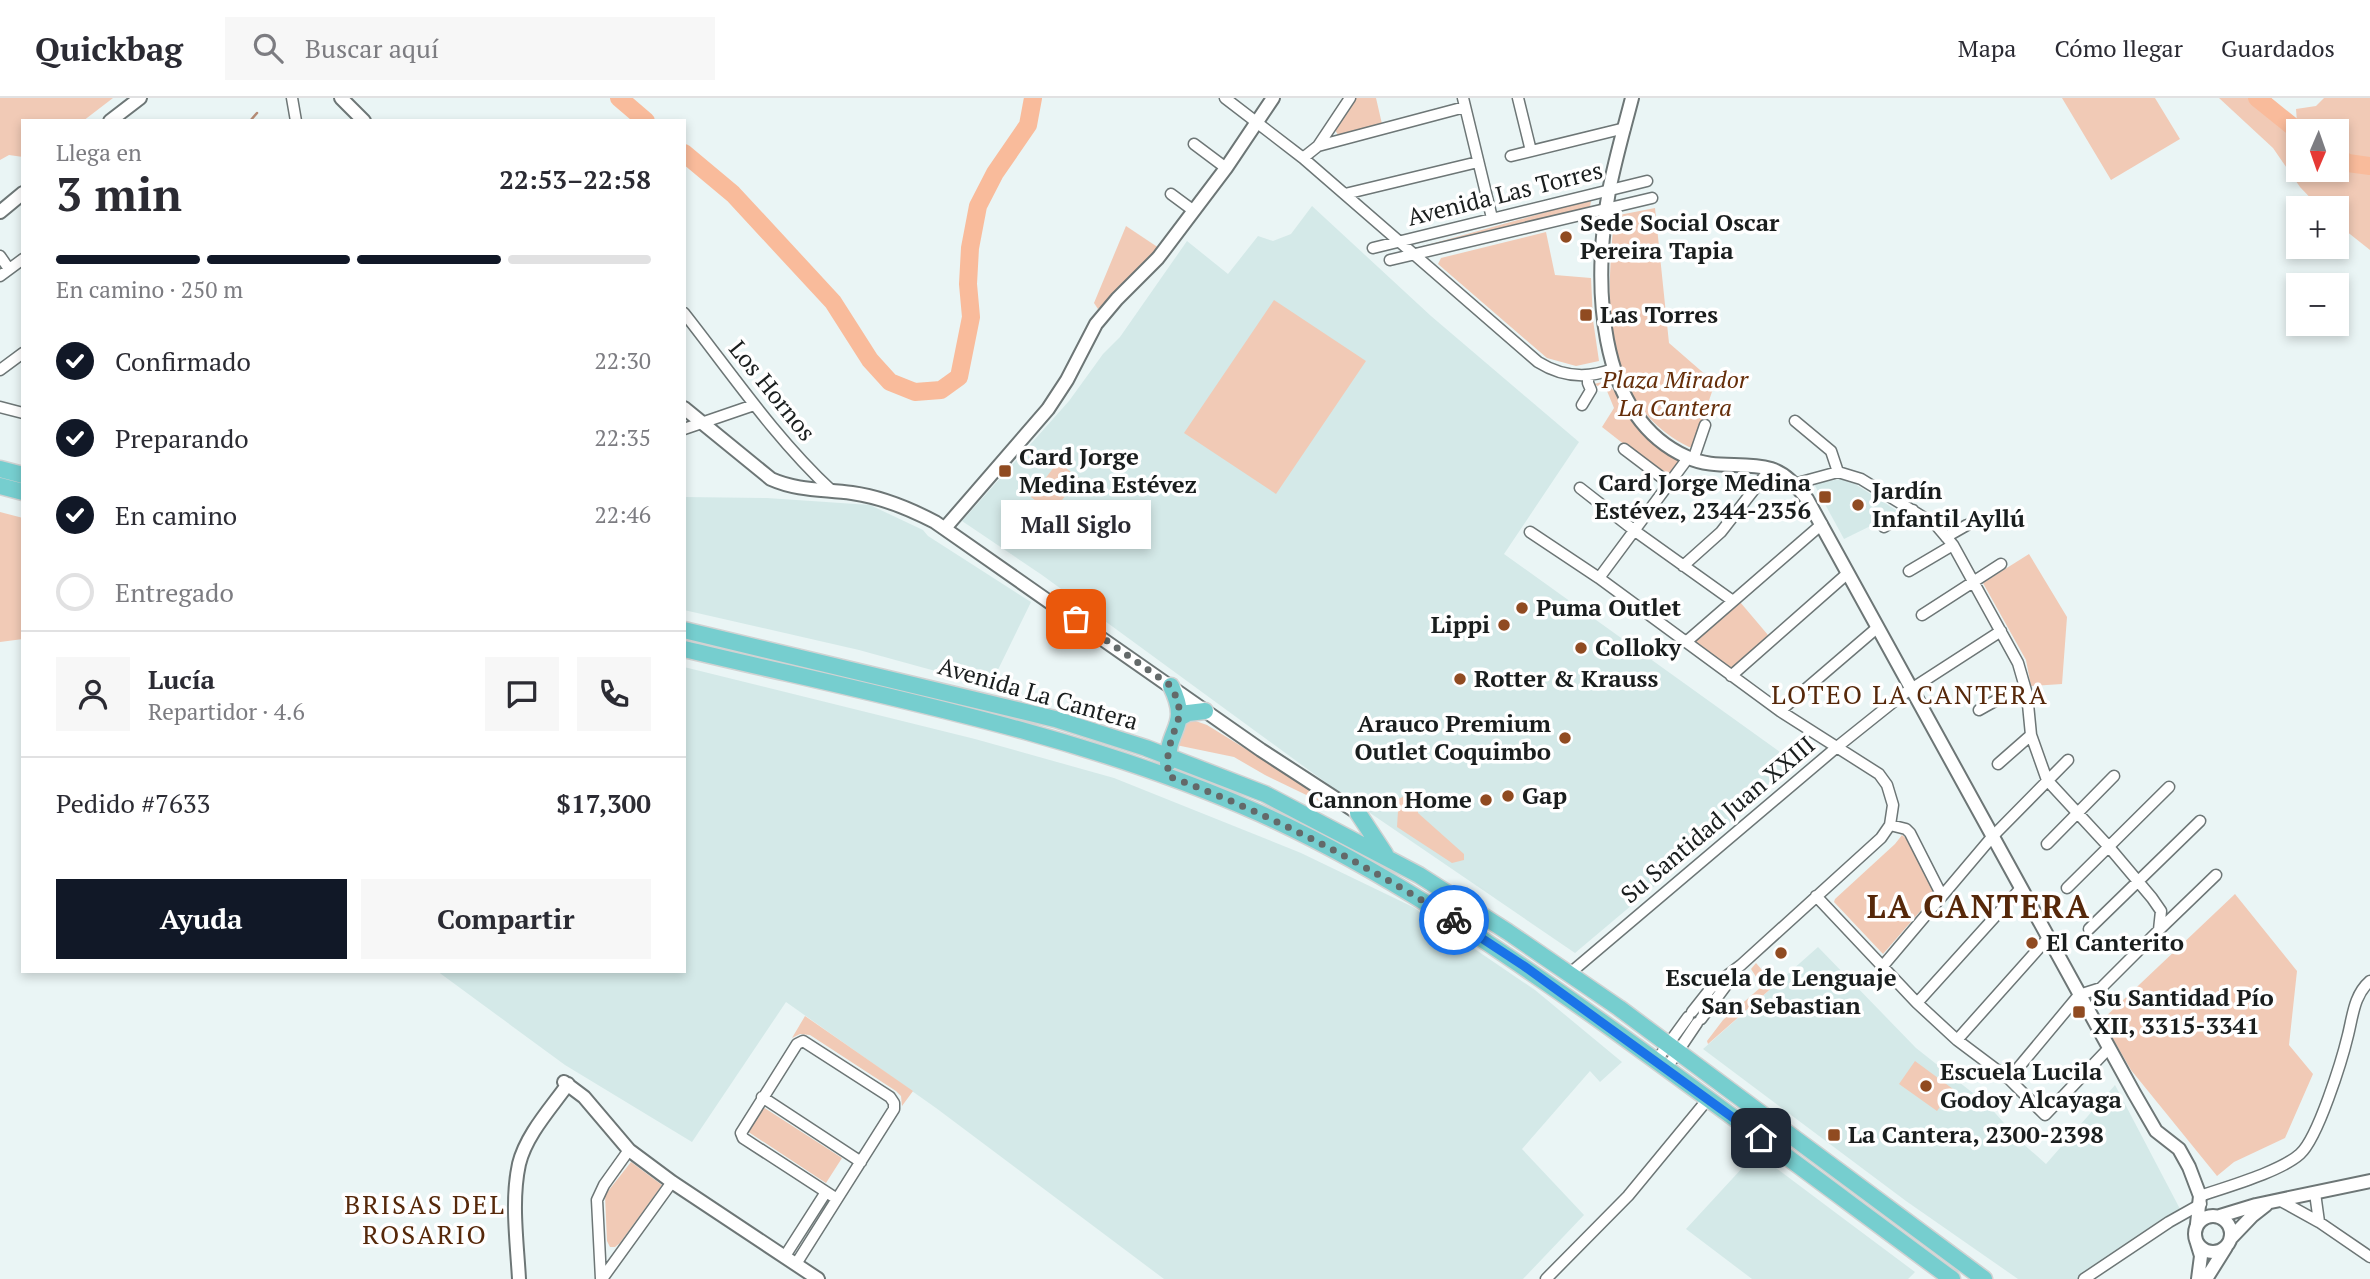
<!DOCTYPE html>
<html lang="es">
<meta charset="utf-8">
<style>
body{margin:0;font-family:"PT Serif",serif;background:#f7f7f7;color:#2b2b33;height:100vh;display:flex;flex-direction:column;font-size:26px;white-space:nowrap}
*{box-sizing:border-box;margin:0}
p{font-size:23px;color:#7c7c81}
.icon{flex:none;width:38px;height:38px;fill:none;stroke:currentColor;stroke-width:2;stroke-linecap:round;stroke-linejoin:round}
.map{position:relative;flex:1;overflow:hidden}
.side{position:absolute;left:21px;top:21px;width:665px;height:854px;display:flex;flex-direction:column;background:#fff;border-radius:0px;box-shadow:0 4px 10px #0003}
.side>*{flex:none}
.needle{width:46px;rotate:182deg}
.controls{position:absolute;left:2286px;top:21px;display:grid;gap:14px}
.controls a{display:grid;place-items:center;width:63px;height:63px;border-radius:0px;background:#fff;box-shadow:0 4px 10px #0003;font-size:35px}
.pin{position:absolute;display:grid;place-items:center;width:60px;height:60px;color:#fff;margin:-30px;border-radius:14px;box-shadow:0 4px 10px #0006}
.courier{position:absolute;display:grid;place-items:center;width:70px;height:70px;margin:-35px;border:5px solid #1a73e8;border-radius:50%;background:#fff;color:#222;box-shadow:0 2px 9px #0007}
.bubble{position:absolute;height:49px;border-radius:0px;background:#fff;box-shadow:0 4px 10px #0003;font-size:23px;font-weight:600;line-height:49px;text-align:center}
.overview em{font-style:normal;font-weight:600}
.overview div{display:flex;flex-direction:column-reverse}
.overview{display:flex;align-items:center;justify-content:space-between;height:119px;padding:0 35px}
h1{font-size:46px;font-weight:600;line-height:52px}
.bar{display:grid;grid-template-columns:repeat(4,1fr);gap:10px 7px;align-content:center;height:84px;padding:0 35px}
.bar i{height:9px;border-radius:5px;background:#e1e1e2}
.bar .on{background:#111827}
.bar p{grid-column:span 4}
.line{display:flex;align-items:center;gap:18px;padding:0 35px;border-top:2px solid #e1e1e2}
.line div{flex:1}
.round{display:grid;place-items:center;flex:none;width:74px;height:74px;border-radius:0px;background:#f7f7f7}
ol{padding:0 35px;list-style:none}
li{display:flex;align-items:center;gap:21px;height:77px}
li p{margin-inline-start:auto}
li .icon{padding:7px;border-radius:50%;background:#111827;color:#fff;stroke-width:4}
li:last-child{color:#7c7c81}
li i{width:38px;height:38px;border:4px solid #e1e1e2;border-radius:50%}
.button{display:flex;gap:14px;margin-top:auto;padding:14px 35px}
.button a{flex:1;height:80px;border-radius:0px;background:#111827;color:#fff;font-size:28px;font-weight:600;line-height:80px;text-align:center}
.button a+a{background:#f7f7f7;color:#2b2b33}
header{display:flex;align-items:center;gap:42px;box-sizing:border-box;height:98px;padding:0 35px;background:#fff;border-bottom:2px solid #e1e1e2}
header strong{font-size:33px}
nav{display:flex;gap:38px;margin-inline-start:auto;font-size:24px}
.search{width:490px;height:63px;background:#f7f7f7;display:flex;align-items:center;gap:18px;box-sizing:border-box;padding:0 24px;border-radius:0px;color:#7c7c81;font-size:26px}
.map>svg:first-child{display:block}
</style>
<header>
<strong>Quickbag</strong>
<div class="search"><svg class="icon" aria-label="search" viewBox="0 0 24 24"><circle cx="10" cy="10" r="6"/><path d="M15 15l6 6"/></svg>Buscar aquí</div>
<nav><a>Mapa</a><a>Cómo llegar</a><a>Guardados</a></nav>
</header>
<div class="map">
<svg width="2370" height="1181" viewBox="0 0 2370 1181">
<rect width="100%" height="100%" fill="#eaf5f5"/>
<path fill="#d4e9e8" d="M1312 108 1431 218 1579 344 1504 456 1798 667 1575 855 1332 689 1042 477 962 423 1069 303 1103 256 1120 239 1187 143 1228 176 1258 138 1273 143 1291 136Z
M1840 381 1855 386 1899 414 1844 441 1814 386Z
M684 399 767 400 870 407 923 432 928 438 1031 504 990 588 859 552 684 512Z
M684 569 975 641 1114 680 1301 755 1413 809 1535 892 1622 964 1600 984 1590 973 1522 1051 1584 1117 1523 1181H1164L936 1010 786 904 692 1044 565 967 437 873H684Z
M1818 849 1916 950 1988 1007 2020 1043 2046 1066 2115 987 2180 1111 2077 1181H2018L1906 1103 1703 951Z
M1756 1055 1844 1121 1915 1174 1908 1181H1752L1686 1131Z"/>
<path fill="#f1cab6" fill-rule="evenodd" d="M0 0H113L83 23H23V59L9 57 0 62Z
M1354 0H1376L1382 26 1338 37 1334 30Z
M2062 0H2155L2180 41 2111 82Z
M2219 0H2271L2297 24 2296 11 2316 8 2324 0H2370V152L2336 125V110H2320L2300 89 2273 50ZM2336 33V72H2298V33Z
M1586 103H1591L1590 109 1427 151 1420 149Z
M1655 110 1669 245 1715 285 1693 349H1689C1597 301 1607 205 1614 118Z
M1126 128 1159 150 1098 211 1094 205Z
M1546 134 1555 177 1591 180 1593 222 1599 263 1576 268 1547 260 1438 166 1441 160Z
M1274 202 1366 263 1276 396 1184 335Z
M1602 284C1618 289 1633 323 1645 336 1654 347 1668 356 1681 364L1667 380 1602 329 1614 310 1607 293 1594 286Z
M1058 364 1079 380 1052 415 1031 399Z
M0 414 23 420V541L0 544Z
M2029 456 2067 519 2062 586 2031 588 2026 562 1983 485Z
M1740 504 1768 537 1734 572 1695 543Z
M1187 620 1207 627 1327 701 1323 705 1265 677 1234 659 1176 647Z
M1418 691V715L1464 756V762L1452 765 1397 729 1398 713 1389 706Z
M1902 737 1908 742 1936 795 1883 856 1834 804 1835 801 1895 746Z
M2235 796 2297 873 2289 947 2313 976 2285 1040 2234 1064 2217 1078 2131 972 2102 922Z
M1756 865 1775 887 1708 946 1707 943 1723 922 1760 890V885L1751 871Z
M805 918 913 993 902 1008 901 998 896 993 810 937 800 936 792 940Z
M1915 963 1953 991 1937 1013 1899 986Z
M763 1009 842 1060 826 1085 747 1033Z
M631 1064 662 1087 620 1145 615 1149H610L607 1143 605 1097Z"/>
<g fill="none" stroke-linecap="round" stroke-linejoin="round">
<path stroke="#b68c76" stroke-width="2.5" d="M250 23 257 15"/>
<path stroke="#f9bb9b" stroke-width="18" d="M619 0 646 23
M2257 0 2298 33
M684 55 733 96 833 204 870 262 890 284 915 294 941 292 959 279 971 219 968 186 970 150 978 108 995 75 1028 27 1033 0
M2336 58 2348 65 2370 68"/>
<g stroke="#6d7676" stroke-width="13">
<path id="minor" d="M292 0 296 23
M1225 0 1303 60 1538 264C1562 279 1587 281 1613 271
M1463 0 1492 120
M1518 0 1531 53
M1194 46 1226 70
M1318 48 1465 9
M1511 58 1625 30
M1303 60 1318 48 1350 0
M1171 96 1194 113
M1345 96 1478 64
M1373 150 1647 83
M0 158 9 171
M1390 162 1652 100
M0 178 23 161
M684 215C732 276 775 340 832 393
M0 272 23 255
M1582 307 1591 292 1588 285V277
M0 309 23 315
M1795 323 1831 353 1838 374
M684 331 754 307
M1624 351 1669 385
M1693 362 1705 327
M1794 386 1838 374 1861 381 1936 427 1953 447 2018 565 2027 596 2031 637 2047 682 2109 749 2152 800 2161 813 2159 832 2101 890 2079 897 2009 981
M1580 390 1635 433 1733 503
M1884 429 1913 412
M1530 434 1599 480 1780 613 1879 676 1887 687 1893 707 1890 727 1881 740 1741 867 1711 890 1692 914
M1946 439 1967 427
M1683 468 1721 434 1770 371
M1909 473 1953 447
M1599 480 1688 360
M1922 517 2001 466
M1686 544 1822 426
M1731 578 1848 475
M1979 612 2004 598 2027 596
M1780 613 1878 529
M1998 666 2031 637
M1890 727 1906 731 1910 735 1941 796
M2047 746 2114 678
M2067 790 2169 689
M1816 798 1917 905 1957 942 2009 981 2045 1017 2109 950
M2089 831 2200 723
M2159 832 2216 777
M1882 869 1992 739 2068 662
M1569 876 1837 649 1902 597 2001 533
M1917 905 2021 790
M1701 921 1733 878
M1957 942 2048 840
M803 943 890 999 894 1005V1011L837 1101 743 1040 741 1035 797 946Z
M1656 963 1688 919
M1666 971 1697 925
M762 999 861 1064
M2315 1095 2319 1124
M2200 1098C2226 1089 2280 1074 2300 1056 2318 1040 2342 962 2348 937 2353 917 2354 897 2370 883
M2281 1103 2319 1124 2370 1159
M785 1158 826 1094
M796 1166 837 1101
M601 1181 597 1102 604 1087 629 1052
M602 1181 672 1084
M1546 1181 1628 1098 1708 1001
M2084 1181 2169 1124 2201 1106"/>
</g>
<g stroke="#6d7676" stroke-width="16">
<path id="tertiary" d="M341 0 364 23
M1632 0C1624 31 1615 62 1609 93 1594 179 1593 317 1687 359 1714 372 1743 363 1771 371 1787 376 1797 389 1807 401L2134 995 2156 1033 2179 1051 2189 1069 2200 1098 2197 1126
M110 23 140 0
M0 114 23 95
M684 310 771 381C798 393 823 391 852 395 882 399 908 410 935 424L1261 652 1358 715
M945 430 1048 311 1067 282 1096 226 1117 201 1158 160 1226 70 1273 0
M564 984 584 999 629 1052 672 1084 818 1181
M2195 1136a18 18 0 1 1 36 0a18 18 0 1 1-36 0Z
M2220 1118 2256 1107 2370 1083
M2231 1140 2252 1118 2266 1107
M2197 1145 2201 1158 2198 1181
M519 1181C517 1144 511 1103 519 1066 526 1037 551 1010 568 986
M2206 1181 2226 1149"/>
</g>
<g stroke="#d1d2d2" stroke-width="19">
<path id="trunk" d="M0 371 23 377
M0 388 23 394
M684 532 1055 621 1146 650 1265 696 1419 777 1508 834 1619 910 1984 1181
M684 551C877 597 1077 634 1259 715 1381 770 1489 844 1598 921 1717 1006 1834 1094 1952 1181
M1181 619 1188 615 1205 613
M1168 665C1167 629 1191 629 1171 588
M1358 715 1385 756"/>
</g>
<use href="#minor" stroke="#fff" stroke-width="10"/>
<use href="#tertiary" stroke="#fff" stroke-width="12"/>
<use href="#trunk" stroke="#76cecf" stroke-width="16"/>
</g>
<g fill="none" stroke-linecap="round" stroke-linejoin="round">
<path stroke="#636969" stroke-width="7" stroke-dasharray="0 12.6" d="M1076 521 1171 588C1187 620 1176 620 1169 651 1167 660 1168 669 1168 678 1269 715 1363 765 1454 822"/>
<path stroke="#1a73e8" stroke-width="9" d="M1454 822 1524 868 1761 1040"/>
</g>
<g fill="#904b21" stroke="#fff" stroke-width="2.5">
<circle cx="1566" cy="139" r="7"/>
<rect x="1579" y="210" width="14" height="14" rx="3.5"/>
<rect x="998" y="366" width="14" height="14" rx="3.5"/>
<rect x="1818" y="392" width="14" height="14" rx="3.5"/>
<circle cx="1858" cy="407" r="7"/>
<circle cx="1522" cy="510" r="7"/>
<circle cx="1504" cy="527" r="7"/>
<circle cx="1581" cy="550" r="7"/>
<circle cx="1460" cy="581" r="7"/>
<circle cx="1565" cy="640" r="7"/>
<circle cx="1508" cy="698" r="7"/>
<circle cx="1486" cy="702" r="7"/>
<circle cx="2032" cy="845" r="7"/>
<circle cx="1781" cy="855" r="7"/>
<rect x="2072" y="907" width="14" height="14" rx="3.5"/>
<circle cx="1926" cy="988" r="7"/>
<rect x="1827" y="1030" width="14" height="14" rx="3.5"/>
</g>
<g text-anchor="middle" stroke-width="7" stroke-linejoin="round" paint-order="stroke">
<g font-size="24" fill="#1a1e1e" stroke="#fff">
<text transform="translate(1505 96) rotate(-14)" y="8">Avenida Las Torres</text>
<text transform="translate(772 293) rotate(51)" y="8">Los Hornos</text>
<text transform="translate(1038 596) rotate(16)" y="8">Avenida La Cantera</text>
<text transform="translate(1718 722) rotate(-40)" y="8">Su Santidad Juan XXIII</text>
</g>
<g font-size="24" font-weight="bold" fill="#1a1e1e" stroke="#fff" text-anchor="start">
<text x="1580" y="133">Sede Social Oscar<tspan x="1580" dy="28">Pereira Tapia</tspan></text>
<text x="1600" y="225">Las Torres</text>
<text x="1019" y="367">Card Jorge<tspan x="1019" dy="28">Medina Estévez</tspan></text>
<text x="1811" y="393" text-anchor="end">Card Jorge Medina<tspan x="1811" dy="28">Estévez, 2344-2356</tspan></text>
<text x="1872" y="401">Jardín<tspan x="1872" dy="28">Infantil Ayllú</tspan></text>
<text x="1536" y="518">Puma Outlet</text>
<text x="1490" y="535" text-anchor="end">Lippi</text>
<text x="1595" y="558">Colloky</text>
<text x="1474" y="589">Rotter &amp; Krauss</text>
<text x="1551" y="634" text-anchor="end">Arauco Premium<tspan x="1551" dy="28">Outlet Coquimbo</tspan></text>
<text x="1522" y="706">Gap</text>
<text x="1472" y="710" text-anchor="end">Cannon Home</text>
<text x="2046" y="853">El Canterito</text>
<text x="1781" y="888" text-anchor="middle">Escuela de Lenguaje<tspan x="1781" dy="28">San Sebastian</tspan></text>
<text x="2093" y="908">Su Santidad Pío<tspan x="2093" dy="28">XII, 3315-3341</tspan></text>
<text x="1940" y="982">Escuela Lucila<tspan x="1940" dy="28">Godoy Alcayaga</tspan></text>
<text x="1848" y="1045">La Cantera, 2300-2398</text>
</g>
<g font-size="24" font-style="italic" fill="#652e0a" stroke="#fff">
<text x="1675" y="290">Plaza Mirador<tspan x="1675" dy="28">La Cantera</tspan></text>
</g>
<g font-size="26" letter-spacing="2" fill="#56280a" stroke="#fff">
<text x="1910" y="606">LOTEO LA CANTERA</text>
<text x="425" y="1116">BRISAS DEL<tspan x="425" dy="30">ROSARIO</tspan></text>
</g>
<g font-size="32" font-weight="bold" letter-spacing="2" fill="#56280a" stroke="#fff">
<text x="1979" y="820">LA CANTERA</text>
</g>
</g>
</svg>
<div class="controls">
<a><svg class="needle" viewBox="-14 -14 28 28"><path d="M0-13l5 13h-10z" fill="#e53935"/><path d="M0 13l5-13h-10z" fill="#7c7c81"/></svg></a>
<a>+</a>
<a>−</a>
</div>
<div class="pin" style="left:1076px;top:521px;background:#ea580c"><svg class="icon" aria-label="bag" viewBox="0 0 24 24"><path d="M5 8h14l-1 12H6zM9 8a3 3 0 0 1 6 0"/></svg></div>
<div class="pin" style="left:1761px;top:1040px;background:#1f2937"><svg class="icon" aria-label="home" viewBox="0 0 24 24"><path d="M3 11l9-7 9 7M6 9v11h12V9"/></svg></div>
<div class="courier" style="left:1454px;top:822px"><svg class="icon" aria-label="bike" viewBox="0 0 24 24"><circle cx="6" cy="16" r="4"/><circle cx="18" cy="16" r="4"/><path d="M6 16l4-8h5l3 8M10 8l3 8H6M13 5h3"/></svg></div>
<div class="bubble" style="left:1001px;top:402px;width:150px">Mall Siglo</div>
<section class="side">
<div class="overview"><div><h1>3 min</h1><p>Llega en</p></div><em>22:53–22:58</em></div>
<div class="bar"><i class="on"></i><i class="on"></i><i class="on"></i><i></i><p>En camino · 250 m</p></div>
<ol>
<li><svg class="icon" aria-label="check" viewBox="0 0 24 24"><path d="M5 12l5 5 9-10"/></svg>Confirmado<p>22:30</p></li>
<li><svg class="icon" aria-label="check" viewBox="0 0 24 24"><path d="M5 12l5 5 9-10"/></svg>Preparando<p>22:35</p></li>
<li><svg class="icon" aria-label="check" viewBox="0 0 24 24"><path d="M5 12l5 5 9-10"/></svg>En camino<p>22:46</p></li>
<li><i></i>Entregado</li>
</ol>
<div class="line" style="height:126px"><a class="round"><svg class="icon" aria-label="person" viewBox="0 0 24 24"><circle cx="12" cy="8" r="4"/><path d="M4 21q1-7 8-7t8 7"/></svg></a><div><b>Lucía</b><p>Repartidor · 4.6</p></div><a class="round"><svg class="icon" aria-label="chat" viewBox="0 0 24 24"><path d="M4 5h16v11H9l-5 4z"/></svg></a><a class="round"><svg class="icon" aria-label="phone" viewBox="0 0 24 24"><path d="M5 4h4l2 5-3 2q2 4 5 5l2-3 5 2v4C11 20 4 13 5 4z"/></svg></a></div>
<div class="line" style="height:91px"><div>Pedido #7633</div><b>$17,300</b></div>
<div class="button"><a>Ayuda</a><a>Compartir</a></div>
</section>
</div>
